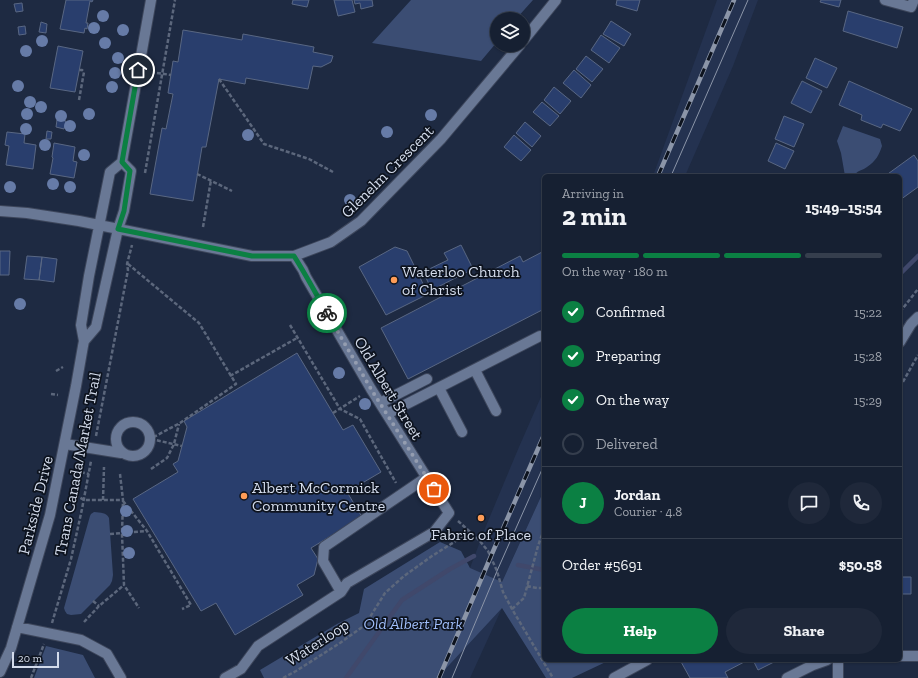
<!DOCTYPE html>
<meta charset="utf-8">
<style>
body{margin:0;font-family:"Zilla Slab",serif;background:#1f283a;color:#f1f3f6;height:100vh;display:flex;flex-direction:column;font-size:15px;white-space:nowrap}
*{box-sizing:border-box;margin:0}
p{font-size:13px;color:#9ea3ac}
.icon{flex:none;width:22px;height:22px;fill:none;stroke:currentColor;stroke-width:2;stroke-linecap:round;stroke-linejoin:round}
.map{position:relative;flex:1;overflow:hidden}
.details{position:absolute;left:542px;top:174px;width:360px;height:488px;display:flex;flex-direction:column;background:#162032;border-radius:6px;box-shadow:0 1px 3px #0004,0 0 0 1px #353e4d}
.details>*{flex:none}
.tools{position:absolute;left:490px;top:12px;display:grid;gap:8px}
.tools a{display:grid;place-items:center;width:40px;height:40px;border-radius:50%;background:#162032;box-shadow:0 1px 3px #0004,0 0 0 1px #353e4d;font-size:20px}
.scale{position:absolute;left:12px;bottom:10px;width:47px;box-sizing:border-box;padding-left:4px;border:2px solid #d3dbeb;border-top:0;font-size:11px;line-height:14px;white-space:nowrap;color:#d3dbeb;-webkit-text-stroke:3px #0d131e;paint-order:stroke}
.pin{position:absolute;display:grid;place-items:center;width:34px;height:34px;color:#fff;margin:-17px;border:2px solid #fff;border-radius:50%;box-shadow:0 1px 4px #0007}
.courier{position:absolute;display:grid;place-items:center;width:40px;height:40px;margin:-20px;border:3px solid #0b8043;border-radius:50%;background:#fff;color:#222;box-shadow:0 1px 5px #0007}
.head em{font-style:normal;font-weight:700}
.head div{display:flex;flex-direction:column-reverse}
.head{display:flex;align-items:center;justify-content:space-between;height:68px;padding:0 20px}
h1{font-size:26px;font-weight:700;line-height:30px}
.bar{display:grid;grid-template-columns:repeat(4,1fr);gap:6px 4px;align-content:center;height:48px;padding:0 20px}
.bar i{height:5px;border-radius:3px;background:#353e4d}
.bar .on{background:#0b8043}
.bar p{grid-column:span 4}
.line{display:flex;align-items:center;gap:10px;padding:0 20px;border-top:1px solid #353e4d}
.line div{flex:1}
.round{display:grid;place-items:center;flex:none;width:42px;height:42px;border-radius:21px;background:#1f283a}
ol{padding:0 20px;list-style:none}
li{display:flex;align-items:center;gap:12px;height:44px}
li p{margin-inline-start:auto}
li .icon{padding:4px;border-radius:50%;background:#0b8043;color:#fff;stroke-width:4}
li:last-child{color:#9ea3ac}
li i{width:22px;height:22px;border:2px solid #353e4d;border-radius:50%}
.action{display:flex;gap:8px;margin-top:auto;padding:8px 20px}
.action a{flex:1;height:46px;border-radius:24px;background:#0b8043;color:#fff;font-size:16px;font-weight:700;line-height:46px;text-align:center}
.action a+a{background:#1f283a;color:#f1f3f6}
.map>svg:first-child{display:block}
</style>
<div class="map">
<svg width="918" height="678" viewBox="0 0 918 678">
<rect width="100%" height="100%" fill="#1e2a42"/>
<path fill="#243250" d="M717 0H758L733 66 685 176H653Z
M544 390V490L502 582V608L470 678H428L486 526 519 447Z"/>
<path fill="#3b4d73" d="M411 0H533L516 19H497V42L481 61 372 43Z
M843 126 880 139 882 146C879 155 876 161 867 167 862 171 857 170 854 176H845L841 153 837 141Z
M544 490V660H610L572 678H546L502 608 437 678H264L260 670 337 624 359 613 364 589 440 542 461 551 470 568 502 582Z
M94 512C101 513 106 512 109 518L113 575 112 581 110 585 81 614 71 615 67 614 65 611 64 608 90 516 91 514Z
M46 646 83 655 95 678H34Z"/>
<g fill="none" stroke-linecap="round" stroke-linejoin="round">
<path stroke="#40486b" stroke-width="4.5" d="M900 274 918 256
M518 565 544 570
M346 678 402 600 450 569 474 556"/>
</g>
<path fill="#293e6d" stroke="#596783" d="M66 0H93L92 2 90 1 86 23H88L87 29 85 28 84 33 60 29Z
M293 0H309L307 7 292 4Z
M334 0H352L355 12 338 16Z
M354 0H372L373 6 361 9 360 3 355 4Z
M617 0H640L637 11 616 5Z
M821 0H841L839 7 820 2Z
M22 3 23 11 16 12 14 4Z
M848 11 903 27 897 48 843 31Z
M611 21 631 34 624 46 603 34Z
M41 22 47 24 46 33 39 32Z
M25 26 26 34 19 35 18 27Z
M183 30 242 40 243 34 314 47 313 52 333 56 331 62 321 67 313 66 308 89 246 78 245 84 219 79 206 147H202L193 201 150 194 162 128 166 129 173 94 168 93 173 61 178 62Z
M601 35 620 48 609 63 591 50Z
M58 46 83 51 75 92 50 88Z
M586 56 603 69 592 82 576 69Z
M815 58 837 68 827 88 806 78Z
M574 70 591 85 581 98 563 83Z
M802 81 822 91 811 113 791 103Z
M849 81 912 109 900 131 883 124 881 128 861 120 862 115 839 105Z
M554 87 571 101 560 114 544 100Z
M542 102 559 116 550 126 533 112Z
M784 116 804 124 794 147 775 139Z
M57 120 66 121 64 129 56 127Z
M525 122 541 136 532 147 516 133Z
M47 131 52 132 51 139H46Z
M7 132 25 134 24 143 36 145 33 169 6 165 9 146 5 145Z
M514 135 531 150 521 161 504 147Z
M54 143 75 147 73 161 77 162 74 178 50 174 53 158 52 157Z
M776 143 794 151 785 169 768 161Z
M914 155 918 161V187L900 200V176H885Z
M461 245 473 269 432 290 423 272 448 260 444 253Z
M395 247 407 251 428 294 386 315 359 267Z
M0 251H10L9 275H0Z
M544 251V309L408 379 381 328 520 256 523 262Z
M27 256 42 257 39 280 24 279Z
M42 257 57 259 54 282 39 280Z
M297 353 343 430 353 425 381 472 347 492 362 517 311 548 318 559 314 575 297 585 303 595 235 635 216 603 201 611 133 499 178 472 173 464 178 461 187 427 184 421Z
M900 577H911V594H902V613H900Z
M680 660H748L725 672 728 678H690Z
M753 660H778L758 670Z"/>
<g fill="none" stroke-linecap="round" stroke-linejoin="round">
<g stroke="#3d465b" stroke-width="12">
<path id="minor" d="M885 0 911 7 914 0
M523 41 556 0
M0 211 27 213 79 221 252 256H294L331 242 361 221 441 139 520 45
M84 341 96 327 118 229 124 211 131 171 122 162
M900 342 911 324 918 317
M475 370 496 411
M439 388 462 432
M380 403 427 379
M387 414 540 336
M116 439a17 17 0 1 1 34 0a17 17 0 1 1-34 0Z
M65 444 121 453
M341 592 323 561 324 547 427 477
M17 627 81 640 107 654 121 678
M900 656H918
M0 672 11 648 50 515 76 386 83 346 84 341 81 325 89 276 110 172 122 162 151 0
M225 678 241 669 258 646 341 592 347 583 434 532 449 513 371 389 306 277 303 270 294 256
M614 678 647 660
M787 678 813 665 827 660
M838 678V660"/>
</g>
<path stroke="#5c677c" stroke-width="2.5" stroke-dasharray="4 2" stroke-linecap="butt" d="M151 72 171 75
M219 79 264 144 309 159 333 172
M79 100 84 72 82 70H79
M145 173 175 0
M197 174 232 191
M203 227 211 180
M128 264 199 323 236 384 180 423 150 439
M900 312 918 289
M290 325 340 409 360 419 396 483
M56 371 63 367
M230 376 297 338
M900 387 918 355
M51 394 58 395
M333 413 360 396
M96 436 128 270 127 264 132 245
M151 439 182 446
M151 469 167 458 174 444 179 424
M75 471 89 474
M120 474 123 500 122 534 124 585 139 608
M70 492 84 500H123
M103 500 104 467
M123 501 147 531 191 605 182 609
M458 521 479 540 488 551 497 571 503 592 512 609 553 678
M110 534 147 531
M527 586 537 588H544
M93 601 99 606
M512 609 524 598 538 546 544 529
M84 622 99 606 124 585
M52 623 71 559 82 509 91 461
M31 678 44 644
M283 678 296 671 340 643 365 625 385 593 404 576 432 556 470 532"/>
<use href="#minor" stroke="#697895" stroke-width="10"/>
<path stroke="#8b95a8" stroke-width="1" d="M671 176 748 0
M452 678 497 571 544 465"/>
<g stroke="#8b95a8" stroke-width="4.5">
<path id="rail" d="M658 176 734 0
M439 678 491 556 544 435"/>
</g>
<use href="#rail" stroke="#0d131e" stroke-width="3" stroke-dasharray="9" stroke-linecap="butt"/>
</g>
<g fill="#667ba7">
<circle cx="103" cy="16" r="6"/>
<circle cx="94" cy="28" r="6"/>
<circle cx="123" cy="30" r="6"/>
<circle cx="42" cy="41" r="6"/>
<circle cx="105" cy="43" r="6"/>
<circle cx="26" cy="51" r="6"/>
<circle cx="118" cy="58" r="6"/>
<circle cx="115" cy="73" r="6"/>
<circle cx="18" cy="86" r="6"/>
<circle cx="112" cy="87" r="6"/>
<circle cx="30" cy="102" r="6"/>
<circle cx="41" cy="107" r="6"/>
<circle cx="27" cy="114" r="6"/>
<circle cx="89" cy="114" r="6"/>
<circle cx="431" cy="115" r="6"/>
<circle cx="61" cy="116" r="6"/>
<circle cx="70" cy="126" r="6"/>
<circle cx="26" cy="129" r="6"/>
<circle cx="387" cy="132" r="6"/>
<circle cx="248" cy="135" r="6"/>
<circle cx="45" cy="145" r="6"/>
<circle cx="84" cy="155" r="6"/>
<circle cx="53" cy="184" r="6"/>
<circle cx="10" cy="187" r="6"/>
<circle cx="70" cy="187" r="6"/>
<circle cx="350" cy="200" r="6"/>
<circle cx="20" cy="304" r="6"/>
<circle cx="339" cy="373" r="6"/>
<circle cx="365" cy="404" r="6"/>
<circle cx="126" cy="511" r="6"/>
<circle cx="127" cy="531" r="6"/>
<circle cx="129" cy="553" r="6"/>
</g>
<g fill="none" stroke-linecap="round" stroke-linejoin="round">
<path stroke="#949db0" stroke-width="4" stroke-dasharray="0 7.2" d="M327 313 371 389 434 489"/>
<path stroke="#0b8043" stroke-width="5" d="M138 70 122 162 130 171 124 211 118 229 252 256H294C306 275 316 294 327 313"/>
</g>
<g fill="#fe9c57" stroke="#0d131e" stroke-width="1.5">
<circle cx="394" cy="280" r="4"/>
<circle cx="244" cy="496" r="4"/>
<circle cx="481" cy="518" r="4"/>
</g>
<g text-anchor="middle" stroke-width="3.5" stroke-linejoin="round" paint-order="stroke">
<g font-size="16" fill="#d3dbeb" stroke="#0d131e">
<text transform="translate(387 171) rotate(-45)" y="6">Glenelm Crescent</text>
<text transform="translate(389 388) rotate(59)" y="6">Old Albert Street</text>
<text transform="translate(77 464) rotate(-79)" y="6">Trans Canada/Market Trail</text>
<text transform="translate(35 505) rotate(-76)" y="6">Parkside Drive</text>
<text transform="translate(317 642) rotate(-33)" y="6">Waterloop</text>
</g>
<g font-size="16" fill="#d3dbeb" stroke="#0d131e" text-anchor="start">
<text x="402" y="277">Waterloo Church<tspan x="402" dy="18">of Christ</tspan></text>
<text x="252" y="493">Albert McCormick<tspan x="252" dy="18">Community Centre</tspan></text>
<text x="481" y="540" text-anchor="middle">Fabric of Place</text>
</g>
<g font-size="16" font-style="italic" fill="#a0befa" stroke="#0d131e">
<text x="413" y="629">Old Albert Park</text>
</g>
</g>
</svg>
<div class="tools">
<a><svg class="icon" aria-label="layers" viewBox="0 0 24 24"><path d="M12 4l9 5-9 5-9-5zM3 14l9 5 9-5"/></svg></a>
</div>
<div class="scale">20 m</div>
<div class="pin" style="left:434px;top:489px;background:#ea580c"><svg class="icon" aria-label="bag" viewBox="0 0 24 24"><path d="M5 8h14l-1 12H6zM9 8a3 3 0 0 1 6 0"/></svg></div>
<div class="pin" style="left:138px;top:70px;background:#1f2937"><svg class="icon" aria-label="home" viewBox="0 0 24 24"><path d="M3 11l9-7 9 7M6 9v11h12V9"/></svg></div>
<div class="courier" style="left:327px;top:313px"><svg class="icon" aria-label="bike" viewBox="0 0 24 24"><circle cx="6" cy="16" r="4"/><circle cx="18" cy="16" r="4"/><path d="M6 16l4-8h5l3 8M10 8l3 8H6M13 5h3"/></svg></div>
<section class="details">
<div class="head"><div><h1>2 min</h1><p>Arriving in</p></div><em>15:49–15:54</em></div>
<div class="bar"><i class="on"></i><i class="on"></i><i class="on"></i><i></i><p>On the way · 180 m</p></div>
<ol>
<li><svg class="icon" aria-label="check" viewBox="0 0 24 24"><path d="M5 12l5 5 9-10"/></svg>Confirmed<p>15:22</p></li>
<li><svg class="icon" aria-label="check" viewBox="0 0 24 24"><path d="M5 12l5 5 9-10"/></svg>Preparing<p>15:28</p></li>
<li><svg class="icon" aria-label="check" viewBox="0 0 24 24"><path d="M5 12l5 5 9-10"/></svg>On the way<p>15:29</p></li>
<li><i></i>Delivered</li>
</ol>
<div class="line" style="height:72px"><b class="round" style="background:#0b8043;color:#fff">J</b><div><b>Jordan</b><p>Courier · 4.8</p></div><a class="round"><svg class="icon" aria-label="chat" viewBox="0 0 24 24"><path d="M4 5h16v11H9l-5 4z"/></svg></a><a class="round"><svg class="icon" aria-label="phone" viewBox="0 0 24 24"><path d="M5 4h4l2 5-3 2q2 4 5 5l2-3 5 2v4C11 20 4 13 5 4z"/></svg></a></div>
<div class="line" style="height:52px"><div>Order #5691</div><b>$50.58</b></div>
<div class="action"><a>Help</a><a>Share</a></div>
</section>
</div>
